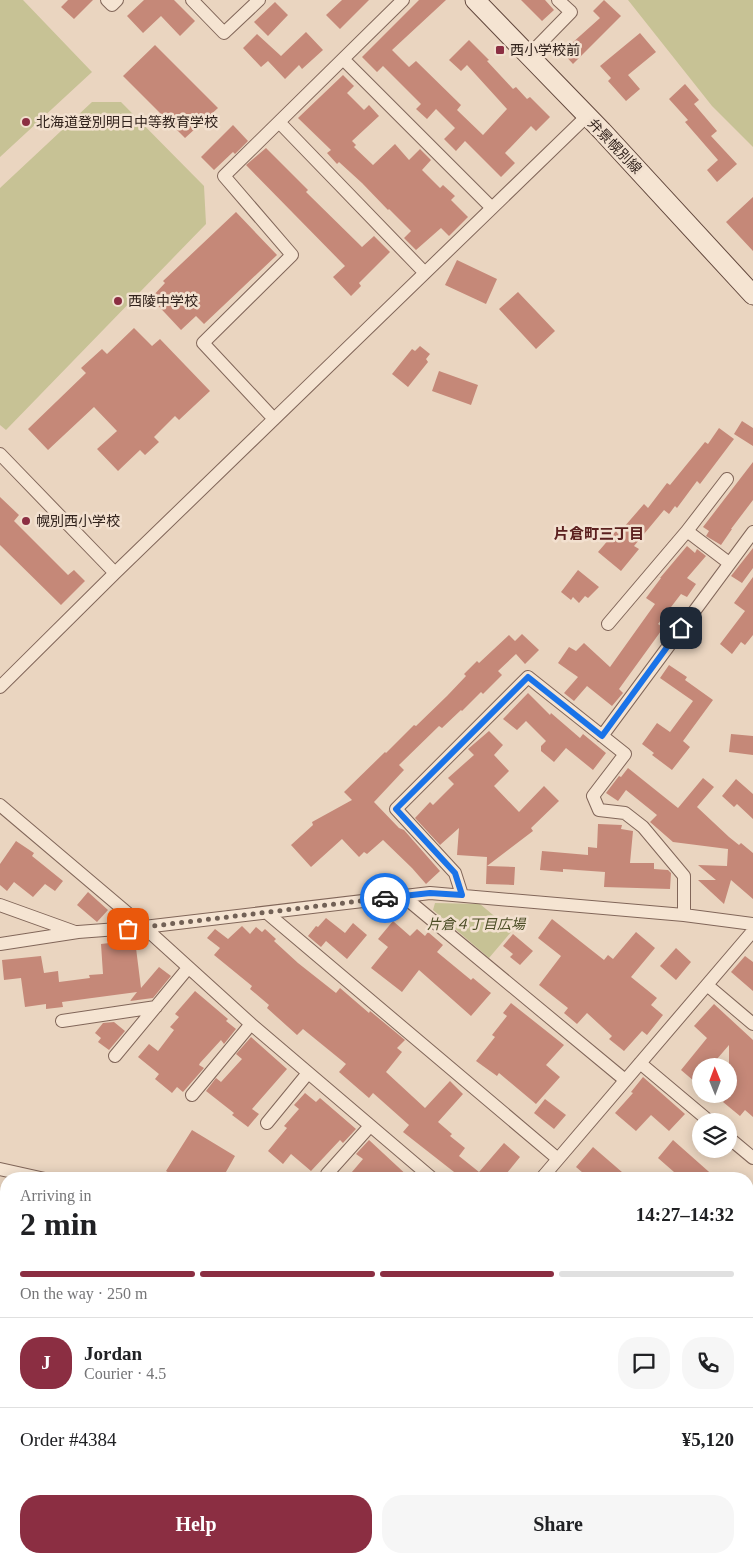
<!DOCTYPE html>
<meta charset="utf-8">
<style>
body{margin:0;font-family:"Times New Roman","Noto Sans JP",serif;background:#f6f6f6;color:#202124;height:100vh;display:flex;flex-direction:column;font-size:19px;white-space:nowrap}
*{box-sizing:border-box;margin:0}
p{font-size:16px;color:#757577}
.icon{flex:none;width:28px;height:28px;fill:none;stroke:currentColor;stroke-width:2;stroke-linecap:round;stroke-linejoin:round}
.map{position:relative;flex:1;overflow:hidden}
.drawer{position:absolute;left:0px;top:1172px;width:754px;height:391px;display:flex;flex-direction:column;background:#fff;border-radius:20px 20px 0 0;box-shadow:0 2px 12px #0003}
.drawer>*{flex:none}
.needle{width:32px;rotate:359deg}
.controls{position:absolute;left:692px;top:1058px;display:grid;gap:10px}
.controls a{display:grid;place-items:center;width:45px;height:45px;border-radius:50%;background:#fff;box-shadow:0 2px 12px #0003;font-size:25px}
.pin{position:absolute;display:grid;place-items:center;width:42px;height:42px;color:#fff;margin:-21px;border-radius:10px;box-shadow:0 2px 8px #0006}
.courier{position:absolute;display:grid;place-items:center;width:50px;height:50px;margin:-25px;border:4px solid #1a73e8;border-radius:50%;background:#fff;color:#222;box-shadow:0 1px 6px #0007}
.summary em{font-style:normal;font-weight:700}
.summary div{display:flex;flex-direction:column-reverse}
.summary{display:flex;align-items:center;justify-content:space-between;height:85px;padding:0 20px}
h1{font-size:32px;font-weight:700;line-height:38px}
.bar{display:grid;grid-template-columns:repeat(4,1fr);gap:8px 5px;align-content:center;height:60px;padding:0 20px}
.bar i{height:6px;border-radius:4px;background:#e0e0e0}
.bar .selected{background:#8b2e42}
.bar p{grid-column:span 4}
.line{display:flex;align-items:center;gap:12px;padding:0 20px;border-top:1px solid #e0e0e0}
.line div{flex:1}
.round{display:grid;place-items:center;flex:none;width:52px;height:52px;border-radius:20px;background:#f6f6f6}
.action{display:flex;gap:10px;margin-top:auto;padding:10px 20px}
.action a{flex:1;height:58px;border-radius:20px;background:#8b2e42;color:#fff;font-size:20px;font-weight:700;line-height:58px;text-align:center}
.action a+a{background:#f6f6f6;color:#202124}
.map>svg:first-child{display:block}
</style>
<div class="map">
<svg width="753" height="1563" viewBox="0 0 753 1563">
<rect width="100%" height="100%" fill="#ead5c0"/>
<path fill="#c7c295" d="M0 0H23L92 72 0 157Z
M628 0H753V147L712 106Z
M92 102H121L204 186 206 224 6 430 0 425V188Z
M435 903 480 904 512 931 489 958 433 910Z"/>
<path fill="#a2bcaf" stroke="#6b897b" d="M0 1342 6 1344V1384L0 1382Z
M400 1558H491L497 1563H405Z"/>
<path fill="#c58878" d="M68 0H93L74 19 61 7Z
M144 0H174L195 21 180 36 161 16 143 33 127 16Z
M342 0H369L340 29 326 15Z
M419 0H446L392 50 409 67 416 61 461 105 457 110 483 135 507 109 467 65 461 71 449 60 469 40 489 60 487 61 513 89 516 87 527 99 530 97 550 117 536 131 531 126 505 153 515 163 501 177 465 141 456 151 444 139 455 128 436 109 427 119 416 109 421 104 383 66 377 72 362 57Z
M521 0H545L554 10 542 21Z
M604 0 621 16 573 64 562 52 600 18 593 11Z
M275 2 288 15 268 36 254 22Z
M306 32 323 50 302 69 299 65 285 79 268 61 261 67 243 48 257 34 281 56Z
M640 33 656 52 628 75 640 89 626 101 608 81 611 78 600 66Z
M155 45 218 108 185 138 123 76Z
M343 75 354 86 347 93 364 110 369 105 379 116 352 141 356 145 354 147 373 165 395 144 409 160 420 149 431 160 422 170 440 188 443 185 455 196 451 200 468 217 449 236 441 228 416 250 404 238 411 231 389 209 388 210 362 183 339 162 337 164 327 153 331 150 298 118Z
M685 84 699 100 694 104 717 131 711 136 737 164 717 182 707 170 718 160 685 122 688 120 669 99Z
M233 125 248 141 235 154 233 152 214 170 201 157Z
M266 148 308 190 306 192 362 247 374 236 390 252 359 283 361 286 351 296 333 277 345 266 246 165Z
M753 197V251L726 222Z
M236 212 277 255 204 324 196 316 181 330 151 298 165 283 163 281Z
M457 260 497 279 486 304 445 285Z
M518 292 555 331 536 349 499 309Z
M134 328 152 346 160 339 210 391 179 420 175 416 154 437 159 442 145 455 140 450 118 471 97 449 117 431 94 407 48 450 28 429 86 373 81 368 102 349 107 354Z
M420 346 430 354 426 359 428 362 408 387 392 374 412 349 415 351Z
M439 371 478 385 471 405 432 391Z
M742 421 753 428V446L734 434Z
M719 428 734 439 700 484 697 481 677 508 675 506 669 514 664 510 634 546 639 549 621 571 598 552 616 531 618 534 644 504 648 508 667 483 670 485 705 442 708 444Z
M753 462V500L731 529H732L721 545 706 536 709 531 703 527Z
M0 497 19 515 14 521 68 575 74 570 85 581 61 605 0 545Z
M687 546 695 553 697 549 706 556 687 578 696 584 687 597 681 594 658 624 661 626V631L619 689 623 693 612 706 587 686 574 701 564 693 578 677 558 663 569 647 576 651 584 643 610 667 655 604 646 598 661 578H660Z
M753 548V568L742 583 731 576Z
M578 570 599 587 588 598 585 596 579 603 573 597 571 600 561 592Z
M753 577V635L745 645 741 642 732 654 720 644 745 611 734 603Z
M522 634 539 650 525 664 516 654 498 671 502 675 483 694 481 692 462 711 461 710 442 728 439 726 399 765 404 770 374 802 399 828 404 830 440 871 426 884 412 868 383 840 367 854 364 852 359 857 342 839 311 867 291 845 313 825 312 822 352 800 344 792 385 752 386 753 414 725 416 726 447 696 466 676 464 674 477 661 479 663 509 635 515 641Z
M669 665 687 677 685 680 713 700 683 741 690 747 672 770 652 755 654 753 642 744 657 723 670 732 693 701 660 678Z
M528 693 550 715 551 713 580 738 583 734 606 753 593 770 566 748 554 762 541 751V746L546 741 526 721 517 730 503 719Z
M489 731 503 745 494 755 509 771 494 786 519 812 544 786 559 801 531 828 533 831 487 866 515 867 514 885 486 884 487 857 457 855 459 828 440 845 415 818 430 802 433 805 454 784 448 778 474 755 468 749Z
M731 734 753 736V755L729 752Z
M628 768 678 808 703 778 714 787 697 807 729 837 739 845 741 843 753 853V899L731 880 724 904 698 880H716L698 865 727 866 728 849 673 842 650 822 657 815 626 790 618 801 606 793 619 776 621 777Z
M736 779 753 794V819L737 804 734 807 722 796Z
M598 824 622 825 621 829 633 831 630 863H654V869L668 870 671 873 670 889 604 887 605 872 563 869V872L540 870 542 851 588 855V847L597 848Z
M16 841 34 853 32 856 63 881 55 891 45 884 33 897 14 882 7 891 0 885V864Z
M88 892 108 910 97 922 77 905Z
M326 918 345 933 353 923 367 935 347 959 326 941 321 947 308 936 316 926 318 927Z
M552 919 604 960 608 955 613 959 636 932 655 948 631 977 657 998 651 1005 663 1015 647 1035 642 1031 624 1051 609 1039 612 1036 587 1013 577 1024 564 1013 568 1008 539 985 561 956 538 938Z
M393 921 410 936 417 929 425 936 428 932 443 945 437 952 471 980 473 978 491 993 471 1016 419 970 402 992 371 968 388 947 378 939Z
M242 926 250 934 256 927 262 932 265 929 276 939 274 941 298 963 336 993 340 988 369 1013 370 1011 405 1040 397 1048 402 1052 386 1072 425 1108 450 1081 463 1094 438 1122 452 1134 450 1136 465 1148 459 1156 479 1172 504 1143 520 1157 502 1179H463L403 1132 409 1125 373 1093 369 1098 339 1072 346 1064 303 1029 297 1035 267 1008 269 1005 250 989 252 986 214 955 220 948 207 938 215 929 228 939Z
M513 934 533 951 520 965 510 957 513 954 503 946Z
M135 940 141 988 159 967 171 976 153 998 130 1001 137 992 62 1002 63 1007 46 1009V1004L25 1007 21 978 4 980 2 960 41 956 44 973 58 971 59 982 90 978 89 975 103 974 101 944Z
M676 948 691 962 676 980 660 966Z
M745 956 753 962V991L731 972Z
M195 991 228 1019 226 1021 236 1029 224 1044 221 1040 200 1063 199 1065 204 1068 183 1092 177 1087 172 1093 155 1079 159 1074 138 1057 149 1044 158 1051 174 1030 170 1027 179 1017 175 1014Z
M511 1003 564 1045 546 1065 560 1077 536 1104 499 1073 497 1076 476 1061 495 1037 492 1035 507 1016 503 1013Z
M714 1004 753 1040V1117L745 1110 740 1116 723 1102 729 1096V1045L711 1066H701V1087L681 1070 707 1038 694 1026Z
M114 1022 125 1031 109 1050 98 1042 101 1038 95 1033 103 1023Z
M251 1037 287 1069 252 1109 259 1114 248 1127 232 1115 234 1113 206 1091 216 1078 221 1082 242 1059 236 1054Z
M643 1077 685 1114 669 1131 651 1115 636 1131 615 1113 633 1093 631 1092Z
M305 1093 316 1102 320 1098 356 1129 343 1143 340 1140 311 1171 291 1154 283 1164 268 1151 287 1128 284 1126 299 1109 294 1105Z
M545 1099 566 1115 554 1129 534 1113Z
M192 1130 235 1156 222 1179H197L188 1174 185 1179H179L166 1171Z
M369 1140 411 1179H346L363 1159 356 1154Z
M673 1140 717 1179H682L658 1158Z
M593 1147 630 1179H590L576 1167Z"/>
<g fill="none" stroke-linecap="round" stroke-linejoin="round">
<g stroke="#816659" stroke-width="14">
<path id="street" d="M107 0 112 5 117 0
M192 0 224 33 259 0
M529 55 571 12 558 0
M343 59 492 208
M279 122 425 273
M274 419 203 343 292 255 224 176 403 0
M0 454 115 573
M687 531 729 563
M608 624 687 531 727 479
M0 687 115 573 587 116
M602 736 753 532
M0 805 144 927 251 1024 433 1179
M462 895 455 873 396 809 528 677 625 754 593 796 599 810 625 813 643 827 684 876V915
M403 896 625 1080
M0 905 75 932
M267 913 558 1159
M0 944 78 932 144 927 430 893 684 915 753 924
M707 985 753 1024
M62 1021 156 1007
M115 1056 188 968
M640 1063 709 1121
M192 1095 251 1024
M267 1123 308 1073
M729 1138 753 1158
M0 1169 45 1179
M327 1174 370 1126
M541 1179 753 931
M748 1426 753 1420
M748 1448 753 1452
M600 1558 606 1563"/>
</g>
<g stroke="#63483d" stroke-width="21">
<path id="secondary" d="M475 0 602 131 753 295"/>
</g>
<use href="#street" stroke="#f5e4d2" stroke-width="12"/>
<use href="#secondary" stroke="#f5e4d2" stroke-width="19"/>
</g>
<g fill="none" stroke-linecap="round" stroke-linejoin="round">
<path stroke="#726156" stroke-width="5" stroke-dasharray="0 9" d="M128 929 385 898"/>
<path stroke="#1a73e8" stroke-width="6" d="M385 898 430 893 462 895 455 873 396 809 528 677 602 736 681 628"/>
</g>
<g fill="#8b2e42" stroke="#f2e0cf" stroke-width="2">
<rect x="495" y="45" width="10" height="10" rx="2.5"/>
<circle cx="26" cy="122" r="5"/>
<circle cx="118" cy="301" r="5"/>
<circle cx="26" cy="521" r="5"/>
</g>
<g text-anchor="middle" stroke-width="5" stroke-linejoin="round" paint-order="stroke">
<g font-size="14" fill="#32231d" stroke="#f2e0cf" text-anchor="start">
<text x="510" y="55">西小学校前</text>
<text x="36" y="127">北海道登別明日中等教育学校</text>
<text x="128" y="306">西陵中学校</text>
<text x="36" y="526">幌別西小学校</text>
</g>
<g font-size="14" fill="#32231d" stroke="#f2e0cf">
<text transform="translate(615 146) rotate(46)" y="5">弁景幌別線</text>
</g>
<g font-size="14" font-style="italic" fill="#4b4d25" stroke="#f2e0cf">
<text x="476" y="929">片倉４丁目広場</text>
</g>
<g font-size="15" font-weight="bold" fill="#5b201f" stroke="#f2e0cf">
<text x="599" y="539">片倉町三丁目</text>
</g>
</g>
</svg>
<div class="controls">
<a><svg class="needle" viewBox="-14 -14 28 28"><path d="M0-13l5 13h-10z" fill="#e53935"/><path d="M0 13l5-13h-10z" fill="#757577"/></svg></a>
<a><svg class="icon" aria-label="layers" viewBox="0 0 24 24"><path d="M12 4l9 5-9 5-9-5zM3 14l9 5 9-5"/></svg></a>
</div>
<div class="pin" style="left:128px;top:929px;background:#ea580c"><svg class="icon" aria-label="bag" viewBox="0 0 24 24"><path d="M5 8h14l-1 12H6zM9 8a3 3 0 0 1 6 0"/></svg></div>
<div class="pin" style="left:681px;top:628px;background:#1f2937"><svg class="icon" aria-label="home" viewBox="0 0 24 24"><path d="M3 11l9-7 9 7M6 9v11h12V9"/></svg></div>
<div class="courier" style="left:385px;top:898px"><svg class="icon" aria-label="car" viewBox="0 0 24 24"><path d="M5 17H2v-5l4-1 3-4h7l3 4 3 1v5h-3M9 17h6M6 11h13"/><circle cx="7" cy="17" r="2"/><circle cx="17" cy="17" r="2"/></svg></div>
<section class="drawer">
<div class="summary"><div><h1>2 min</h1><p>Arriving in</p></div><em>14:27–14:32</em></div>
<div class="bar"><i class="selected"></i><i class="selected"></i><i class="selected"></i><i></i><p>On the way · 250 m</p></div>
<div class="line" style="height:90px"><b class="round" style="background:#8b2e42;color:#fff">J</b><div><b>Jordan</b><p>Courier · 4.5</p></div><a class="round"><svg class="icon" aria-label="chat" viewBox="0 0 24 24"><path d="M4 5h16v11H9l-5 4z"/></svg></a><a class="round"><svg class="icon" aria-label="phone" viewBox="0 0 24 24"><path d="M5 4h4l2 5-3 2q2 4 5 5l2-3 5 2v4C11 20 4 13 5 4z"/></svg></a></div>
<div class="line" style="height:65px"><div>Order #4384</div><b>¥5,120</b></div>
<div class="action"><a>Help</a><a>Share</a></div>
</section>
</div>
